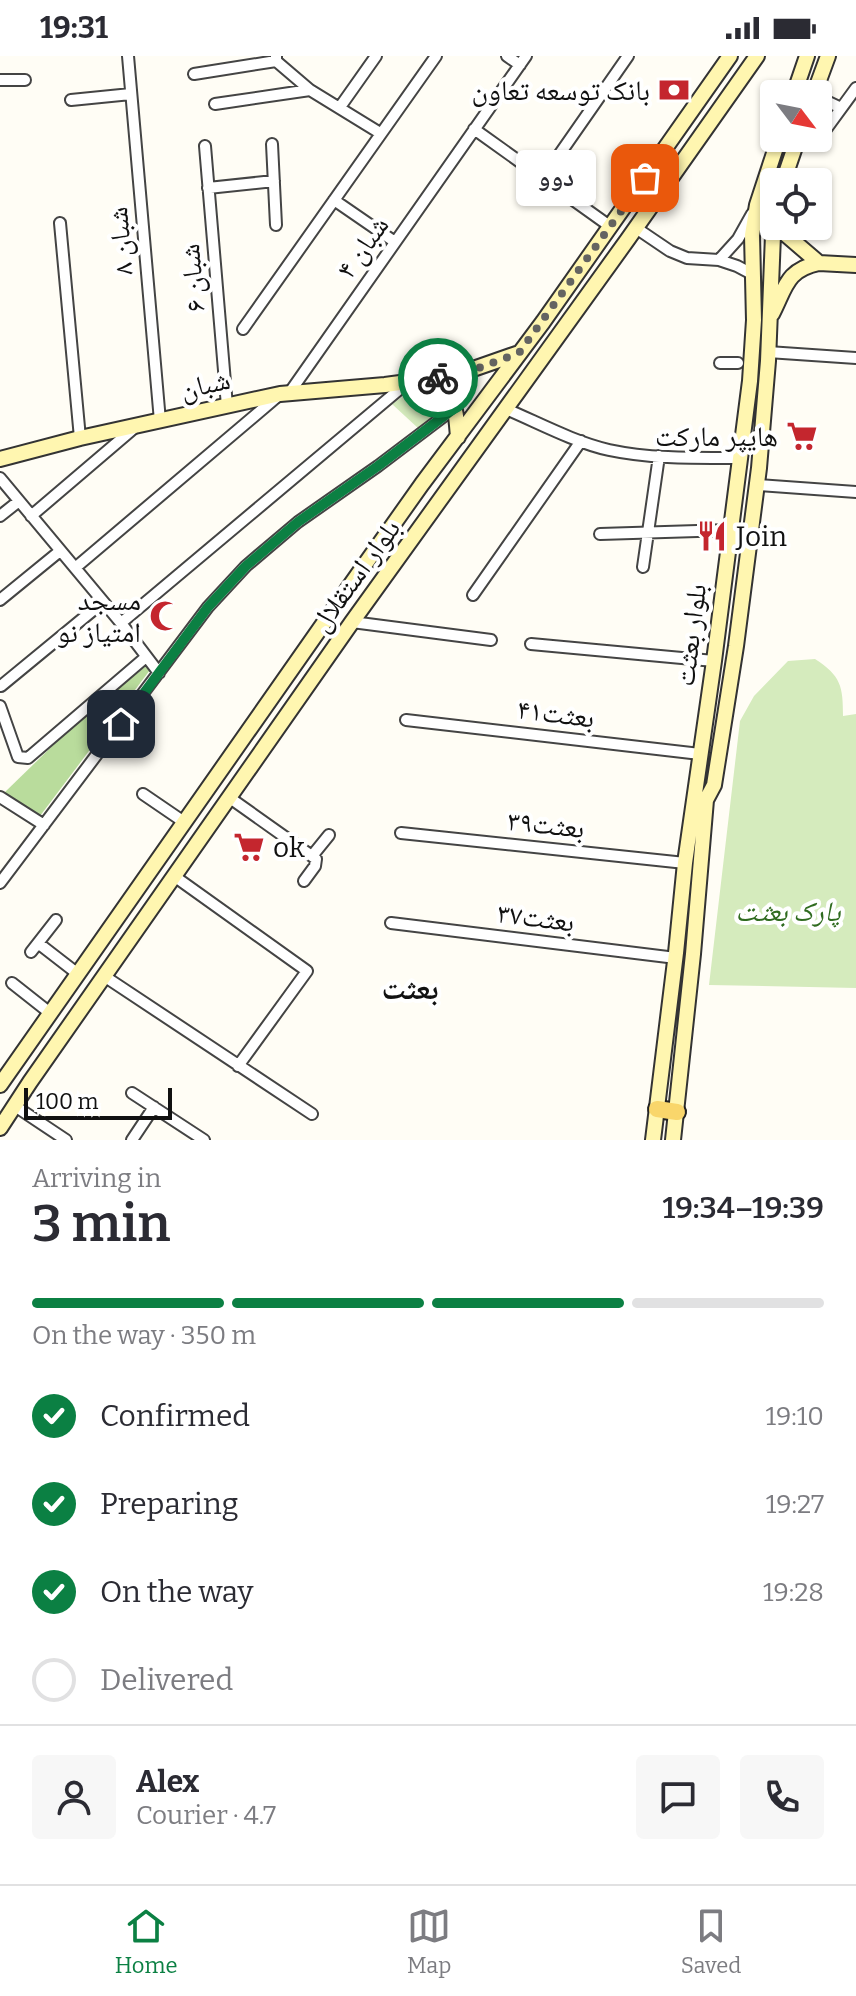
<!DOCTYPE html>
<meta charset="utf-8">
<style>
body{margin:0;font-family:Bitter,"Noto Naskh Arabic",serif;background:#f7f7f7;color:#2b2b33;height:100vh;display:flex;flex-direction:column;font-size:30px;white-space:nowrap}
*{box-sizing:border-box;margin:0}
p{font-size:26px;color:#7c7c81}
.icon{flex:none;width:44px;height:44px;fill:none;stroke:currentColor;stroke-width:2;stroke-linecap:round;stroke-linejoin:round}
.map{position:relative;height:1084px;overflow:hidden}
.details{display:flex;flex-direction:column;background:#fff;flex:1}
.details>*{flex:none}
.needle{width:52px;rotate:122deg}
.fabs{position:absolute;left:760px;top:24px;display:grid;gap:16px}
.fabs a{display:grid;place-items:center;width:72px;height:72px;border-radius:8px;background:#fff;box-shadow:0 2px 6px #0004;font-size:40px}
.scale{position:absolute;left:24px;bottom:20px;width:148px;box-sizing:border-box;padding-left:8px;border:4px solid #111;border-top:0;font-size:22px;line-height:28px;white-space:nowrap;color:#111;-webkit-text-stroke:6px #fff;paint-order:stroke}
.pin{position:absolute;display:grid;place-items:center;width:68px;height:68px;color:#fff;margin:-34px;border-radius:16px;box-shadow:0 4px 12px #0006}
.courier{position:absolute;display:grid;place-items:center;width:80px;height:80px;margin:-40px;border:6px solid #0b8043;border-radius:50%;background:#fff;color:#222;box-shadow:0 2px 10px #0007}
.bubble{position:absolute;height:56px;border-radius:8px;background:#fff;box-shadow:0 2px 6px #0004;font-size:26px;font-weight:600;line-height:56px;text-align:center}
.overview em{font-style:normal;font-weight:600}
.overview div{display:flex;flex-direction:column-reverse}
.overview{display:flex;align-items:center;justify-content:space-between;height:136px;padding:0 32px}
h1{font-size:52px;font-weight:600;line-height:60px}
.bar{display:grid;grid-template-columns:repeat(4,1fr);gap:12px 8px;align-content:center;height:96px;padding:0 32px}
.bar i{height:10px;border-radius:6px;background:#e1e1e2}
.bar .current{background:#0b8043}
.bar p{grid-column:span 4}
.line{display:flex;align-items:center;gap:20px;padding:0 32px;border-top:2px solid #e1e1e2}
.line div{flex:1}
.round{display:grid;place-items:center;flex:none;width:84px;height:84px;border-radius:8px;background:#f7f7f7}
ol{padding:0 32px;list-style:none}
li{display:flex;align-items:center;gap:24px;height:88px}
li p{margin-inline-start:auto}
li .icon{padding:8px;border-radius:50%;background:#0b8043;color:#fff;stroke-width:4}
li:last-child{color:#7c7c81}
li i{width:44px;height:44px;border:4px solid #e1e1e2;border-radius:50%}
.status{display:flex;justify-content:space-between;align-items:center;height:56px;padding:0 40px;background:#fff;direction:ltr}
.status svg{height:22px;fill:currentColor}
.tabs{display:flex;justify-content:space-around;align-items:center;height:112px;border-top:2px solid #e1e1e2;background:#fff;font-size:22px;color:#7c7c81}
.tabs a{display:grid;justify-items:center;gap:4px}
.tabs .current{color:#0b8043}
.map>svg:first-child{display:block}
</style>
<div class="status"><b>19:31</b><svg viewBox="0 0 49 12"><path d="M0 12V9h3v3zM5 12V6h3v6zM10 12V3h3v9zM15 12V0h3v12zM26 1h20v11H26zM47 4h2v5h-2z"/></svg></div>
<div class="map">
<svg width="856" height="1084" viewBox="0 0 856 1084">
<rect width="100%" height="100%" fill="#fffdf5"/>
<path fill="#d5ebbd" d="M429 336 441 342 443 347 432 362 419 373 392 348 405 339Z
M815 603C841 620 843 630 843 660L856 658V932L709 929 740 665 754 640 788 605Z"/>
<path fill="#b9dc9c" d="M146 610 150 614 40 760 4 737 75 668Z"/>
<g fill="none" stroke-linecap="round" stroke-linejoin="round">
<g stroke="#444" stroke-width="14">
<path id="street" d="M128 0 160 365
M276 0V5L310 34 380 77
M507 0 520 9
M194 18 276 5
M0 24H25
M818 41 841 52
M71 44 131 38
M215 48 310 34
M340 51 376 0
M474 73 611 171
M821 80 856 32
M272 88 276 169
M205 90 227 350
M543 122 628 0
M208 132 274 125
M334 144 395 186
M60 167 80 382
M636 172 670 195 687 202 719 204 737 210 754 219
M719 204 738 183 752 158
M243 273 436 0
M768 296 856 302
M720 307H738
M290 336 526 0
M506 353C539 367 574 386 609 394 651 403 696 402 739 402
M0 422 121 567 159 617
M757 429 856 436
M0 460 19 445
M31 460 133 373
M600 478 730 474
M643 511 659 400
M75 512 278 340
M473 539 581 385
M0 544 60 495
M352 566 491 584
M121 567 407 327
M531 588 714 605
M1 630 103 546
M0 650 18 701 28 702 146 601
M406 664 700 698
M143 738 184 766
M0 741 44 769
M230 742 316 803 315 810 304 825
M401 777 685 807
M312 800 329 779
M174 820 307 915 238 1010
M0 827 208 551 246 510 298 466 378 410 456 351
M391 867 676 902
M38 887 78 918
M31 896 56 864
M104 920 312 1058
M12 927 50 957
M132 1037 204 1084
M15 1050 66 1084
M132 1084 154 1051"/>
</g>
<g stroke="#333" stroke-width="18">
<path id="secondary" d="M794 38 807 0
M814 38 828 0
M783 126 798 82
M819 207 856 209
M772 258C786 231 786 214 819 207L784 177 779 170
M425 324C456 343 455 345 458 381
M0 403 80 382 280 338 385 329 453 320 519 297
M0 1029 366 507 422 428 543 266 730 0
M0 1072 30 1026 352 566 628 183 757 0
M653 1084 676 897 685 807 714 605 750 325 754 264 752 179 757 149 779 82
M673 1084 693 898 706 744 714 729 736 590 759 412 768 305 774 154"/>
</g>
<g stroke="#222" stroke-width="20">
<path id="primary" d="M657 1053 677 1056"/>
</g>
<use href="#street" stroke="#fff" stroke-width="10"/>
<use href="#secondary" stroke="#fff6b0" stroke-width="14"/>
<use href="#primary" stroke="#f9d66b" stroke-width="16"/>
</g>
<g fill="none" stroke-linecap="round" stroke-linejoin="round">
<path stroke="#646461" stroke-width="8" stroke-dasharray="0 14.4" d="M438 322 476 313 519 297 645 122"/>
<path stroke="#0b8043" stroke-width="10" d="M121 668 208 551 246 510 298 466 378 410 456 351 450 341 425 324 438 322"/>
</g>
<defs>
<g id="bank-bare" transform="scale(2.4)"><path d="M-6-4H6V4H-6ZM0-2.3a2.3 2.3 0 1 0 0 4.6a2.3 2.3 0 1 0 0-4.6Z" fill="#c4262e" stroke="#fff" stroke-width="2.5" paint-order="stroke"/></g>
<g id="supermarket-bare" transform="scale(2.4)"><path d="M-6-5.5h2.5l.6 2H6L4.5 2H-2.5L-4.4-4H-6ZM-1.5 3.2a1.3 1.3 0 1 0 .1 0ZM3 3.2a1.3 1.3 0 1 0 .1 0Z" fill="#c4262e" stroke="#fff" stroke-width="2.5" paint-order="stroke"/></g>
<g id="restaurant-bare" transform="scale(2.4)"><path d="M-5-6h1v4h1v-4h1v4h1v-4h1v5L-1.5 .5V6h-2V.5L-5-1ZM5-6V6H3V1.5H1.5Q1.5-4 5-6Z" fill="#c4262e" stroke="#fff" stroke-width="2.5" paint-order="stroke"/></g>
<g id="mosque-bare" transform="scale(2.4)"><path d="M3.5-4.9A6 6 0 1 0 3.5 4.9A5 5 0 1 1 3.5-4.9Z" fill="#c4262e" stroke="#fff" stroke-width="2.5" paint-order="stroke"/></g>
</defs>
<g fill-rule="evenodd">
<use href="#bank-bare" x="674" y="34"/>
<use href="#supermarket-bare" x="802" y="380"/>
<use href="#restaurant-bare" x="712" y="480"/>
<use href="#mosque-bare" x="165" y="560"/>
<use href="#supermarket-bare" x="249" y="791"/>
</g>
<g text-anchor="middle" stroke-width="8" stroke-linejoin="round" paint-order="stroke">
<g font-size="28" fill="#111" stroke="#fff" text-anchor="end">
<text x="650" y="44">بانک توسعه تعاون</text>
<text x="778" y="390">هایپر مارکت</text>
<text x="736" y="490" text-anchor="start">Join</text>
<text x="141" y="554">مسجد<tspan x="141" dy="32">امتیاز نو</tspan></text>
<text x="273" y="801" text-anchor="start">ok</text>
</g>
<g font-size="28" fill="#111" stroke="#fff">
<text transform="translate(120 185) rotate(-95)" y="10">۸ شبان</text>
<text transform="translate(362 191) rotate(-55)" y="10">۴ شبان</text>
<text transform="translate(192 222) rotate(-95)" y="10">۶ شبان</text>
<text transform="translate(205 328) rotate(-13)" y="10">شبان</text>
<text transform="translate(355 519) rotate(-54)" y="10">بلوار استقلال</text>
<text transform="translate(690 579) rotate(-83)" y="10">بلوار بعثت</text>
<text transform="translate(556 657) rotate(7)" y="10">بعثت۴۱</text>
<text transform="translate(546 768) rotate(6)" y="10">بعثت۳۹</text>
<text transform="translate(536 861) rotate(7)" y="10">بعثت۳۷</text>
</g>
<g font-size="28" font-style="italic" fill="#2f6b1f" stroke="#fff">
<text x="788" y="865">پارک بعثت</text>
</g>
<g font-size="30" font-weight="bold" fill="#111" stroke="#fff">
<text x="410" y="943">بعثت</text>
</g>
</g>
</svg>
<div class="fabs">
<a><svg class="needle" viewBox="-14 -14 28 28"><path d="M0-13l5 13h-10z" fill="#e53935"/><path d="M0 13l5-13h-10z" fill="#7c7c81"/></svg></a>
<a><svg class="icon" aria-label="locate" viewBox="0 0 24 24"><circle cx="12" cy="12" r="6"/><path d="M12 2v4M12 18v4M2 12h4M18 12h4"/></svg></a>
</div>
<div class="scale">100 m</div>
<div class="pin" style="left:645px;top:122px;background:#ea580c"><svg class="icon" aria-label="bag" viewBox="0 0 24 24"><path d="M5 8h14l-1 12H6zM9 8a3 3 0 0 1 6 0"/></svg></div>
<div class="pin" style="left:121px;top:668px;background:#1f2937"><svg class="icon" aria-label="home" viewBox="0 0 24 24"><path d="M3 11l9-7 9 7M6 9v11h12V9"/></svg></div>
<div class="courier" style="left:438px;top:322px"><svg class="icon" aria-label="bike" viewBox="0 0 24 24"><circle cx="6" cy="16" r="4"/><circle cx="18" cy="16" r="4"/><path d="M6 16l4-8h5l3 8M10 8l3 8H6M13 5h3"/></svg></div>
<div class="bubble" style="left:516px;top:94px;width:80px">دوو</div>
</div>
<section class="details">
<div class="overview"><div><h1>3 min</h1><p>Arriving in</p></div><em>19:34–19:39</em></div>
<div class="bar"><i class="current"></i><i class="current"></i><i class="current"></i><i></i><p>On the way · 350 m</p></div>
<ol>
<li><svg class="icon" aria-label="check" viewBox="0 0 24 24"><path d="M5 12l5 5 9-10"/></svg>Confirmed<p>19:10</p></li>
<li><svg class="icon" aria-label="check" viewBox="0 0 24 24"><path d="M5 12l5 5 9-10"/></svg>Preparing<p>19:27</p></li>
<li><svg class="icon" aria-label="check" viewBox="0 0 24 24"><path d="M5 12l5 5 9-10"/></svg>On the way<p>19:28</p></li>
<li><i></i>Delivered</li>
</ol>
<div class="line" style="height:144px"><a class="round"><svg class="icon" aria-label="person" viewBox="0 0 24 24"><circle cx="12" cy="8" r="4"/><path d="M4 21q1-7 8-7t8 7"/></svg></a><div><b>Alex</b><p>Courier · 4.7</p></div><a class="round"><svg class="icon" aria-label="chat" viewBox="0 0 24 24"><path d="M4 5h16v11H9l-5 4z"/></svg></a><a class="round"><svg class="icon" aria-label="phone" viewBox="0 0 24 24"><path d="M5 4h4l2 5-3 2q2 4 5 5l2-3 5 2v4C11 20 4 13 5 4z"/></svg></a></div>
</section>
<nav class="tabs">
<a class="current"><svg class="icon" aria-label="home" viewBox="0 0 24 24"><path d="M3 11l9-7 9 7M6 9v11h12V9"/></svg>Home</a>
<a><svg class="icon" aria-label="map" viewBox="0 0 24 24"><path d="M3 6l6-2 6 2 6-2v14l-6 2-6-2-6 2zM9 4v14M15 6v14"/></svg>Map</a>
<a><svg class="icon" aria-label="saved" viewBox="0 0 24 24"><path d="M7 4h10v16l-5-4-5 4z"/></svg>Saved</a>
</nav>
